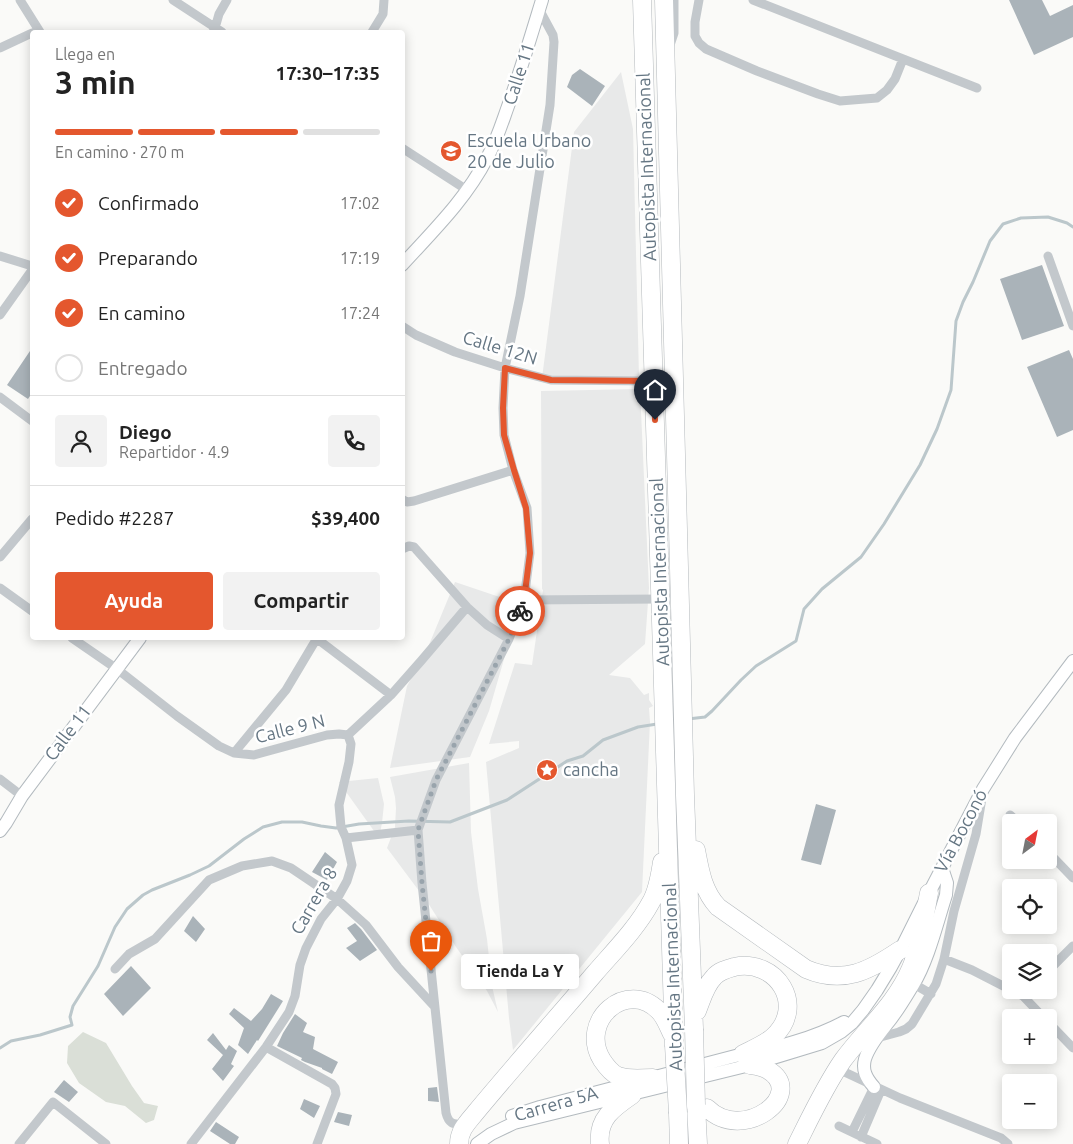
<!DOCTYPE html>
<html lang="es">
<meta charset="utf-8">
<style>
body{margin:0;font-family:Ubuntu,sans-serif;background:#f2f2f2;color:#222;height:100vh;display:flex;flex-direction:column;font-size:19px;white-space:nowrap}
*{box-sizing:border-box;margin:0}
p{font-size:16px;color:#767676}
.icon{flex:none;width:28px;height:28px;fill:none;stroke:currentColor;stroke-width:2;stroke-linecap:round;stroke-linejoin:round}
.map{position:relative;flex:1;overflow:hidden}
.sheet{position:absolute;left:30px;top:30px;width:375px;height:610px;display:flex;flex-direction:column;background:#fff;border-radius:5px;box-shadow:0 2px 12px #0003}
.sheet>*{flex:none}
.needle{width:32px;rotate:32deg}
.buttons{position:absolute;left:1002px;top:814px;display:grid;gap:10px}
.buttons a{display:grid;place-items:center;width:55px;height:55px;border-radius:5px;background:#fff;box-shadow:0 2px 12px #0003;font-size:25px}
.pin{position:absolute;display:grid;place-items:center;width:42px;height:42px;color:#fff;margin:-51px -21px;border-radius:50% 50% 50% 0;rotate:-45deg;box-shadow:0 0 5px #0007}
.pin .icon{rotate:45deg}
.courier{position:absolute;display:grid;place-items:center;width:50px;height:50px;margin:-25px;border:4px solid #e4572e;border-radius:50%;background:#fff;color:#222;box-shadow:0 1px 6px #0007}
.bubble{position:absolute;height:35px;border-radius:5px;background:#fff;box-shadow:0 2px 12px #0003;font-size:16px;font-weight:600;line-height:35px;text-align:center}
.overview em{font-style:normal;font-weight:600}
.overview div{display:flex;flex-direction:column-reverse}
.overview{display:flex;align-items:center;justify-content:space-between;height:85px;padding:0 25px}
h1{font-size:32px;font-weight:600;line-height:38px}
.bar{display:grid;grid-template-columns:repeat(4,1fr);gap:8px 5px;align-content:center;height:60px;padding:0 25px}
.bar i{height:6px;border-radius:4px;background:#e0e0e0}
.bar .active{background:#e4572e}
.bar p{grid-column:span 4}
.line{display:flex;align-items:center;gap:12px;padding:0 25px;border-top:1px solid #e0e0e0}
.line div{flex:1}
.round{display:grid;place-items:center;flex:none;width:52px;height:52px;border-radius:5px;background:#f2f2f2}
ol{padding:0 25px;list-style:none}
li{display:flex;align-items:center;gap:15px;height:55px}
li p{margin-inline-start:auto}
li .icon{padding:5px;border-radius:50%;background:#e4572e;color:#fff;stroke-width:4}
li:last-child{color:#767676}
li i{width:28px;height:28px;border:2px solid #e0e0e0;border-radius:50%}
.cta{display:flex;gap:10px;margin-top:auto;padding:10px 25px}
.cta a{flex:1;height:58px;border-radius:5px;background:#e4572e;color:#fff;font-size:20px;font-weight:600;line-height:58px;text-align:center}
.cta a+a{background:#f2f2f2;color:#222}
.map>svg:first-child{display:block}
</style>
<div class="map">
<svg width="1073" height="1144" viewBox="0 0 1073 1144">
<rect width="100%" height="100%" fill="#fafaf8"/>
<path fill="#e8e9e9" d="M621 72 633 129 639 377 542 378 574 132Z
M640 389 649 588 645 644 609 675 630 678 644 695 649 693V700L653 706 649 708 650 722 642 892 513 1050 509 1018 486 762 519 748V741L489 744 515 663 532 665 543 590 542 589 541 391Z
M455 582 520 604 489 711 470 757 390 768 407 686 426 652Z
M469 763 471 832 478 889 487 939 492 986 498 1012 487 991 456 947 428 903 387 848 395 827 396 808 395 797 390 777Z
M378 778 384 804 382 823 379 838 339 782Z"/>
<path fill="#dadfd7" d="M83 1032 106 1043 132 1086 144 1103 158 1106 154 1120 146 1123 125 1106 106 1102 79 1083 67 1063 68 1046Z"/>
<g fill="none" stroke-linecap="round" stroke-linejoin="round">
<path stroke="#bbc7cb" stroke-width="3" d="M688 719 705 717 712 711 741 680 756 666 796 641 804 609 822 589 861 557 884 524 920 465 937 429 951 390 956 321 963 302 973 282 990 241 1003 224 1021 218 1048 217 1067 223 1073 227
M0 1048 11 1041 40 1035 72 1025 70 1017 73 1006 98 966 115 927 127 909 143 895 152 890 190 875 209 866 244 839 263 827 282 822H302L321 826 336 828 359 824 409 821 450 822 507 800 567 761 583 756 603 740 638 727 657 724"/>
</g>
<path fill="#aab3b9" d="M1009 0H1042L1050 16 1073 5V37L1034 55Z
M580 69 605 86 592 106 567 87 572 75Z
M1042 265 1064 326 1022 340 1000 279Z
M32 348V393L28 399 7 385Z
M1069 350 1073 359V430L1057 437 1027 367Z
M816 804 836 810 821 865 801 860Z
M325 852 337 862 327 880 312 872Z
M193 916 205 929 196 942 184 931Z
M355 923 361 929 377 950 360 961 346 948 357 941 347 928Z
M131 966 151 988 123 1016 104 994Z
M271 994 283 1001 258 1041 257 1040 248 1054 238 1045 244 1028 229 1014 234 1008 251 1021 262 1009Z
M295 1014 307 1023 303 1032 315 1037 313 1049 338 1062 332 1074 322 1069V1068L305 1062 301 1060 302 1058 277 1046 283 1033Z
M213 1033 226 1050 229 1045 237 1051 231 1064 234 1066 223 1081 212 1069 223 1055 207 1040Z
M64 1080 78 1092 69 1102 54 1092Z
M437 1087 439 1102 428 1101V1088Z
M304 1099 320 1106 314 1118 300 1109Z
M338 1112 352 1115 349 1126 334 1122Z
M216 1122 239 1137 235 1144H230L210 1131Z"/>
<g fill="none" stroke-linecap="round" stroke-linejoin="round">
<g stroke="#b3babf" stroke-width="14">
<path id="secondary" d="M402 265C433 231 466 199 487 158 496 142 501 126 507 109 520 73 531 36 542 0
M0 831 6 823 22 796 140 638
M874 1087C866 1078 862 1070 865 1059 869 1046 879 1034 887 1024 897 1012 905 998 913 985 928 961 937 923 946 895L947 883 942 868
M512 1116 540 1107 743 1054C778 1047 812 1039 844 1022
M477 1144 491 1134 514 1123 750 1065 822 1043 841 1032 852 1023 863 1010 877 990 891 967 903 945 929 893 983 789 1015 738 1073 661"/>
</g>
<g stroke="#b4b9bd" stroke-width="19">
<path id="highway" d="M642 0 674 1045
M664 0 685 795 694 1029
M696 850C700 871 703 891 718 907L806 969C843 985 869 971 900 950
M697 1011C702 999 705 986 714 977 719 971 727 969 734 967 777 958 807 1006 773 1037 765 1044 753 1049 743 1054
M653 1078C642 1078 629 1080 618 1076 611 1073 606 1066 602 1060 578 1021 627 978 659 1011 665 1017 668 1026 672 1034
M696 1105 698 1144
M707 1108C743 1144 808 1094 768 1070 763 1067 756 1066 750 1065
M678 1113 679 1144
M459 1144C459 1130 468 1122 476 1112 515 1065 555 1020 595 973 614 951 637 928 651 902 658 890 660 875 662 862
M600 1144C597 1119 613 1108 632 1095
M797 1144C811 1116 825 1086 843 1060 866 1029 896 1004 911 968 921 944 924 918 929 893"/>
</g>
<path stroke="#c3c8cc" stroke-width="9" d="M20 0 40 32
M173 0 222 32
M699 0 695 22V36L699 43 706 49 757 71 818 94 840 101 877 98 887 90 895 79 903 59
M753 0 977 88
M213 32 215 28 219 14 227 0
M372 32 383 14 384 0
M670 45 674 33V0
M0 48 32 33
M402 148 467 190
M0 256 32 266
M1048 256 1073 326
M0 315 32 270
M402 326 416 335 455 352 505 368 551 380 654 381
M0 397 32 421
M402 499 407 502 414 501 513 470
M402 549 409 546 414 547 467 607 487 625 509 639
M0 557 32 519
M0 588 32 611
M524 600 661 599
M72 638 117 669 177 716 219 746 234 753 254 755 327 735 339 734 348 735
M316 638 391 695
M348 735 391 695 421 661 467 607
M234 753 286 690 317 638
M0 779 22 796
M1010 815 1018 822
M346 838 418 830
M1049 853 1073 878
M944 959 972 970 1011 990
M115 969 129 954 155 939 209 880 242 866 272 861 291 868 337 899 366 925 398 967 434 1006
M1049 970 1073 946
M914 984 931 994
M1012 990 1023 996 1044 1018
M1049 1023 1073 1048
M877 1038 899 1032 906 1029 912 1024 936 984 944 959 954 911 976 834 982 798
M266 1047 332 1084 335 1088 336 1094 317 1144
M838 1069 900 1098 1001 1138 1008 1144
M465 1125C454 1124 449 1125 446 1113L422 883 418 830 436 780 509 639 524 600 530 553 527 508 513 470 504 435 503 408 505 368 520 296 550 105 554 42 553 35 539 9
M839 1126 877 1144
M852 1132 874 1087
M861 1137 881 1090
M19 1144 53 1102 106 1144
M191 1144 266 1047 289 1012 295 996 300 965 306 948 321 919 337 899 347 881 352 865 346 838 341 827 339 805 349 762 351 744 348 735"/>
<use href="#secondary" stroke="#fff" stroke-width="12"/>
<use href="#highway" stroke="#fff" stroke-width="18"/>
<g stroke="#b4b9bd" stroke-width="19" stroke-linecap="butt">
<path id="highway-bridge" d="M694 1029 696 1105
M674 1045 678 1113"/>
</g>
<use href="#highway-bridge" stroke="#fff" stroke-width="18"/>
</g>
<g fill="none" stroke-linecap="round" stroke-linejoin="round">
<path stroke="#99a4ac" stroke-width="5" stroke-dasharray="0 9" d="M431 971 422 883 418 830 436 780 509 639 520 611"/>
<path stroke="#e4572e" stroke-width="6" d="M520 611 524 600 530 553 526 508 514 470 504 435 503 408 505 368 551 380 654 381 655 420"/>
</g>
<defs>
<g id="school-disc" transform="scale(1.125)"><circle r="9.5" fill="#e4572e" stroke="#fff"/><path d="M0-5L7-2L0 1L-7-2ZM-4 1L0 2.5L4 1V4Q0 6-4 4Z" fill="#fff"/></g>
<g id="sight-disc" transform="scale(1.125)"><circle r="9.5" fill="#e4572e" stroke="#fff"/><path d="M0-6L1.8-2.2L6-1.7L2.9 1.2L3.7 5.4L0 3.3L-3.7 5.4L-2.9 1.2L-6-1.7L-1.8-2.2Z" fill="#fff"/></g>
</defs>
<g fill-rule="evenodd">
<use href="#school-disc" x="451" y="151"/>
<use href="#sight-disc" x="547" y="770"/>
</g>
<g text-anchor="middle" stroke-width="5" stroke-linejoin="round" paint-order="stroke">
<g font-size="18" fill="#657683" stroke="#fff">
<text transform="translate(519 74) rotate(-72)" y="6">Calle 11</text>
<text transform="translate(647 167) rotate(-92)" y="6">Autopista Internacional</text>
<text transform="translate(500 348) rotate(17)" y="6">Calle 12N</text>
<text transform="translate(660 572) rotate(-92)" y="6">Autopista Internacional</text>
<text transform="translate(290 729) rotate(-14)" y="6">Calle 9 N</text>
<text transform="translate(68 733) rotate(-53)" y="6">Calle 11</text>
<text transform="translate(961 831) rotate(-62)" y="6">Vía Boconó</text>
<text transform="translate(314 901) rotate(-60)" y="6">Carrera 8</text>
<text transform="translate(673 977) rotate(-92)" y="6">Autopista Internacional</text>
<text transform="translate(556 1104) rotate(-16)" y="6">Carrera 5A</text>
</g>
<g font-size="18" fill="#657683" stroke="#fff" text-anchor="start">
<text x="467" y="147">Escuela Urbano<tspan x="467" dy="21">20 de Julio</tspan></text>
<text x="563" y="776">cancha</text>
</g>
</g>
</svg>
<div class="buttons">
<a><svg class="needle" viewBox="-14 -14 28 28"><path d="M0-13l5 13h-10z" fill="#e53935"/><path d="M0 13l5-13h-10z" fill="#767676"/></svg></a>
<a><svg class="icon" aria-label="locate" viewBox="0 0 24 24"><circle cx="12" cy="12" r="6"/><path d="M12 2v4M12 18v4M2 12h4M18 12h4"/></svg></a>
<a><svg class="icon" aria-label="layers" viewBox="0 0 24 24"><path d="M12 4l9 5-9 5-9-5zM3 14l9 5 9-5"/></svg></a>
<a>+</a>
<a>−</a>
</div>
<div class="pin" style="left:431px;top:971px;background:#ea580c"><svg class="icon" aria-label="bag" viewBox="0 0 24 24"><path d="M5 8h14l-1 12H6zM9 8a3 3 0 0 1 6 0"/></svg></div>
<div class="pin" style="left:655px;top:420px;background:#1f2937"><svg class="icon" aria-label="home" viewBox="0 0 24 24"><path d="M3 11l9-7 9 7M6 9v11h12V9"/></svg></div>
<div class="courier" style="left:520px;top:611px"><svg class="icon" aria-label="bike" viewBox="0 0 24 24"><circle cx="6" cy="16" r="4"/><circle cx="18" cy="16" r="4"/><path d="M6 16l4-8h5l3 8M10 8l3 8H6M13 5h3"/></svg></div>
<div class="bubble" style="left:461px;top:954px;width:118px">Tienda La Y</div>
<section class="sheet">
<div class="overview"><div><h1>3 min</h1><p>Llega en</p></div><em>17:30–17:35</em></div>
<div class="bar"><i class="active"></i><i class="active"></i><i class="active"></i><i></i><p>En camino · 270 m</p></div>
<ol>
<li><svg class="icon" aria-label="check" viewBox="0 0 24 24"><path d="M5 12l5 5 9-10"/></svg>Confirmado<p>17:02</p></li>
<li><svg class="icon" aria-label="check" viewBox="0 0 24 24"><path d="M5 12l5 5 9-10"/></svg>Preparando<p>17:19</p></li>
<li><svg class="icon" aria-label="check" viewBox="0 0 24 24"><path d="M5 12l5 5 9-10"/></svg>En camino<p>17:24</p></li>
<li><i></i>Entregado</li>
</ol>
<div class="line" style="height:90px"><a class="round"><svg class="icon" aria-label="person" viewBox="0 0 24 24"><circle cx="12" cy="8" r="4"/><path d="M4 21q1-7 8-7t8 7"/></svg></a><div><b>Diego</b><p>Repartidor · 4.9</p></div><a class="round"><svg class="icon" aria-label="phone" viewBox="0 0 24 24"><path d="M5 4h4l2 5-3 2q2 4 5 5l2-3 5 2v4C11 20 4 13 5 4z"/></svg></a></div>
<div class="line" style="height:65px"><div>Pedido #2287</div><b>$39,400</b></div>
<div class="cta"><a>Ayuda</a><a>Compartir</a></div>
</section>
</div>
